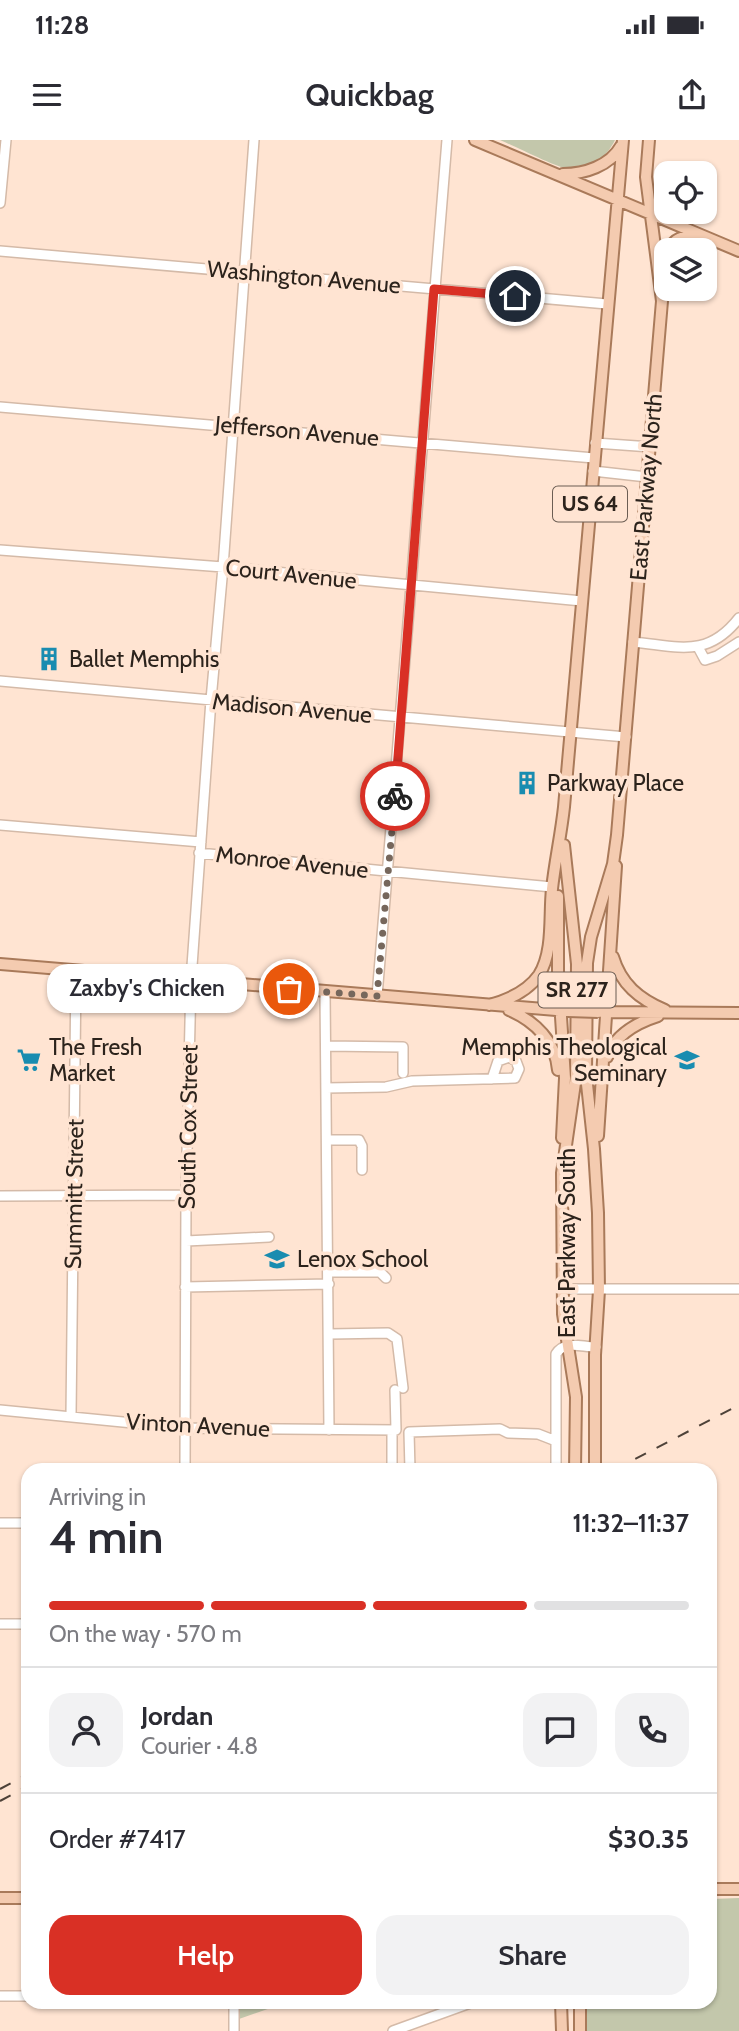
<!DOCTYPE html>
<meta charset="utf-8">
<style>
body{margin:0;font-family:Cabin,sans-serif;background:#f2f2f3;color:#2b2b33;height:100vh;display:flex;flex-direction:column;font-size:26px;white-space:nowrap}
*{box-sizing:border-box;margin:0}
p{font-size:23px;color:#7c7c81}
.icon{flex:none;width:38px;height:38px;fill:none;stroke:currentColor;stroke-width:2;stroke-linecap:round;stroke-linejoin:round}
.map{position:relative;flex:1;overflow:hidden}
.sheet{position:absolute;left:21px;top:1323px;width:696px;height:546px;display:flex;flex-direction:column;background:#fff;border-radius:21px;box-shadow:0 2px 5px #0004}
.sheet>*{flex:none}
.buttons{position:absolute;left:654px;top:21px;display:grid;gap:14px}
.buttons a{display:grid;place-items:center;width:63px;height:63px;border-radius:14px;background:#fff;box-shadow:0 2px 5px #0004;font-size:35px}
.pin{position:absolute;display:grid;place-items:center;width:60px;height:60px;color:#fff;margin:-30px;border:4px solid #fff;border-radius:50%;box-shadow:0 2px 7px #0007}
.courier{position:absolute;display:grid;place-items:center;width:70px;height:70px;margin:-35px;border:5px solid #d93025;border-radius:50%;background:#fff;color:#222;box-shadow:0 2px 9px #0007}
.bubble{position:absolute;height:49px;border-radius:21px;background:#fff;box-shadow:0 2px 5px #0004;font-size:23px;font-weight:600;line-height:49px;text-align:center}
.overview em{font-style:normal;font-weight:600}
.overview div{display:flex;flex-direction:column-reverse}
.overview{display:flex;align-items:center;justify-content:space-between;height:119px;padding:0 28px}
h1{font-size:46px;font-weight:600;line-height:52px}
.bar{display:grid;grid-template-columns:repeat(4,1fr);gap:10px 7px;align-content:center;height:84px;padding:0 28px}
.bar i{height:9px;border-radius:5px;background:#e1e1e2}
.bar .active{background:#d93025}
.bar p{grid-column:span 4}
.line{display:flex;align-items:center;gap:18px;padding:0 28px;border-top:2px solid #e1e1e2}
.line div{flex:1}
.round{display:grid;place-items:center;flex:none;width:74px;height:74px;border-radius:21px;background:#f2f2f3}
.action{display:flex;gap:14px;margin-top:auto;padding:14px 28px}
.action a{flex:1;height:80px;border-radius:21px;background:#d93025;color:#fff;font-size:28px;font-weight:600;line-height:80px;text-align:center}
.action a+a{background:#f2f2f3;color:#2b2b33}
.status{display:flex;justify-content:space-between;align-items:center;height:49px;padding:0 35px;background:#fff;direction:ltr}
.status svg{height:19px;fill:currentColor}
header{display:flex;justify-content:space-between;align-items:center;height:91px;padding:0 28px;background:#fff;font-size:32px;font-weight:600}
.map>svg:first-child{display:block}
</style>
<div class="status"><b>11:28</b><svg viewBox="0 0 49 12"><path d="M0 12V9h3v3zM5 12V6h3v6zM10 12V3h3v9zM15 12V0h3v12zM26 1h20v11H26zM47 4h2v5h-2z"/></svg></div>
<header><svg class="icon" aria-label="menu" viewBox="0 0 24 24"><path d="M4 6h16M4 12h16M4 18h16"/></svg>Quickbag<svg class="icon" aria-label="share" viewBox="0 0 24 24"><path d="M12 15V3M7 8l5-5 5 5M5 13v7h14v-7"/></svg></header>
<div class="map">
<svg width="739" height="1891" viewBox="0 0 739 1891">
<rect width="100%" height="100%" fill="#ffe4d2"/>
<path fill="#c3c7ab" d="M500 0H615C608 15 590 32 572 30 557 28 517 7 500 0Z
M739 1758V1891H586V1862H710L711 1759Z
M238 1862H288L239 1879Z"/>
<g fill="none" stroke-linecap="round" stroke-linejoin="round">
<g stroke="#d4baa8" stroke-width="12">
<path id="minor" d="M0 63 6 0
M0 111 607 164
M0 267 594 318
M595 303 651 307
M593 331 647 337
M0 410 223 427 582 461
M633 502C678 506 707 519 739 478
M698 507 705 520 717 516 739 502
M0 541 626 597
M0 685 201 702
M199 713 552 747
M325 852 329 1290
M377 856C403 571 422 285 447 0
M326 906 403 907V933
M326 948 386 947 412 941 515 938 519 929 516 921 509 917 498 921 492 939
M327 1000H359L362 1006V1030
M0 1056 186 1055
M186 1101 269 1097
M329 1132H380L386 1138
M185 1147 329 1144
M563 1149H739
M330 1194 388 1193 397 1199 403 1248
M0 1270 184 1288 396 1290 395 1250
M71 1276 76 831
M392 1290V1330
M185 1330 186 1055 191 840 211 560 223 427 254 0
M410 1330 409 1292 500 1289 508 1293 538 1294 556 1301
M556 1330V1214C565 1200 580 1207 596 1207
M0 1383H28
M0 1484H28
M0 1856H28
M234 1862V1891
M393 1891 473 1862"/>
</g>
<g stroke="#a97a5a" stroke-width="14">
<path id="major" d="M475 0 739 111
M563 34C584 34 610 26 621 6
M669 110C675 96 685 97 698 96
M564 705 577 824 576 936 562 1033 563 1174 576 1257 575 1330
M558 756V831L565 938 562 998
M613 817C621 844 639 859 665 870
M0 824 568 871
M489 865C508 860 527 852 539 835 554 811 549 775 552 749 555 721 561 695 564 667L623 0
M509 870C535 881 556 902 558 930
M602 872 739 873
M607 917C615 895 636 883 658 876
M598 996 616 726
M595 1330V1215L599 1150 598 1073 594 1009 586 935 587 823 591 797 613 724 617 695 662 161 646 37 649 0
M710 1749H739
M0 1758H28
M561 1862 562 1891
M580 1891V1862"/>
</g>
<use href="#minor" stroke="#fff" stroke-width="9"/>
<use href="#major" stroke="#f4cbb0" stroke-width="10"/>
<path stroke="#4e4239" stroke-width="2" stroke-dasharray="12 12" stroke-linecap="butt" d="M614 1330 739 1265
M0 1649 28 1634
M0 1661 28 1646"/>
<g stroke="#a97a5a" stroke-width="14" stroke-linecap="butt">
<path id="major-bridge" d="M568 871 598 872"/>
</g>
<use href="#major-bridge" stroke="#f4cbb0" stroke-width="10"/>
</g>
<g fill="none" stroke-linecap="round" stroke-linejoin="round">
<path stroke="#76675c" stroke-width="7" stroke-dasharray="0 12.6" d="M289 849 377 856 395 656"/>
<path stroke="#d93025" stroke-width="9" d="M395 656 434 149 515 156"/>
</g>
<defs>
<g id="building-bare" transform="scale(1.89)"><path d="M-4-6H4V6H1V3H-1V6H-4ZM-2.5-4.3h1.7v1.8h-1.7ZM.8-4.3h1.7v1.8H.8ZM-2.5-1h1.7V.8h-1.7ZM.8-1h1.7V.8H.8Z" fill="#198cb0" stroke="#ffe4d2" stroke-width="2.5" paint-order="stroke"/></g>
<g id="supermarket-bare" transform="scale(1.89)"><path d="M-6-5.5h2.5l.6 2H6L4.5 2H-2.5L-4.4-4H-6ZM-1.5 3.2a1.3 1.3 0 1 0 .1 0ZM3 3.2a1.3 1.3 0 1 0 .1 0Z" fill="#198cb0" stroke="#ffe4d2" stroke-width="2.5" paint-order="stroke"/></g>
<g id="university-bare" transform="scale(1.89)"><path d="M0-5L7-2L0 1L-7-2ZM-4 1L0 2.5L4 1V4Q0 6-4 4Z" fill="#198cb0" stroke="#ffe4d2" stroke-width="2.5" paint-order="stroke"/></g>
<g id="school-bare" transform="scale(1.89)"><path d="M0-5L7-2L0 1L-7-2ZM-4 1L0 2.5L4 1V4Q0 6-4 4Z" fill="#198cb0" stroke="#ffe4d2" stroke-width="2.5" paint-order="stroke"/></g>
</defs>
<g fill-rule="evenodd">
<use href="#building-bare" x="49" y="519"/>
<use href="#building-bare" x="527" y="643"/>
<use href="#supermarket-bare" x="29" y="920"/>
<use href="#university-bare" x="687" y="920"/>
<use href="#school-bare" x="277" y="1119"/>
</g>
<g text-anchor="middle" stroke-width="7" stroke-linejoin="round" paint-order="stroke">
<g fill="#ffe4d2" stroke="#6b5d53" stroke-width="2">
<rect x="553" y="346.5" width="74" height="35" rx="5"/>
<rect x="538.5" y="832.5" width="77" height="35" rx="5"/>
</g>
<g font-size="21" font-weight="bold" fill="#2c231c">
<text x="590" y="371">US 64</text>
<text x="577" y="857">SR 277</text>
</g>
<g font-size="23" fill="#2c231c" stroke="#ffe4d2">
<text transform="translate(304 137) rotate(5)" y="8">Washington Avenue</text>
<text transform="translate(297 291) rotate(5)" y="8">Jefferson Avenue</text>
<text transform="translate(646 347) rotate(-85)" y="8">East Parkway North</text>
<text transform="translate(291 434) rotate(6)" y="8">Court Avenue</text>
<text transform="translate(292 568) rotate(5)" y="8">Madison Avenue</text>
<text transform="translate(292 722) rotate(6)" y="8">Monroe Avenue</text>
<text transform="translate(188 987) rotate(-89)" y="8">South Cox Street</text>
<text transform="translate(74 1054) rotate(-89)" y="8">Summitt Street</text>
<text transform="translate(567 1103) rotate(-90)" y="8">East Parkway South</text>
<text transform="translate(198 1285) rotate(3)" y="8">Vinton Avenue</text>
</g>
<g font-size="23" fill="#2c231c" stroke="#ffe4d2" text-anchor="start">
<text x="69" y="527">Ballet Memphis</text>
<text x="547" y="651">Parkway Place</text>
<text x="49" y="915">The Fresh<tspan x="49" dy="26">Market</tspan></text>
<text x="667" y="915" text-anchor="end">Memphis Theological<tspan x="667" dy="26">Seminary</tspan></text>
<text x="297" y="1127">Lenox School</text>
</g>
</g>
</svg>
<div class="buttons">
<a><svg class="icon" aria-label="locate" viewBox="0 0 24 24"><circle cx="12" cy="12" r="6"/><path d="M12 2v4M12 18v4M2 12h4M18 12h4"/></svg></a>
<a><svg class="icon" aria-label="layers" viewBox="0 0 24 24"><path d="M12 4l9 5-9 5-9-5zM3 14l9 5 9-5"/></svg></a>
</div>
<div class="pin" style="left:289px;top:849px;background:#ea580c"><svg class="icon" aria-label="bag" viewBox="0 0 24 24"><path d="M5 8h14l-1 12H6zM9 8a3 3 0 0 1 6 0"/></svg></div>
<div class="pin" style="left:515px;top:156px;background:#1f2937"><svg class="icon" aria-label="home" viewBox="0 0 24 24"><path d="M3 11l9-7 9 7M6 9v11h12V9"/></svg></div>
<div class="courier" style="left:395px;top:656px"><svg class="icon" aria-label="bike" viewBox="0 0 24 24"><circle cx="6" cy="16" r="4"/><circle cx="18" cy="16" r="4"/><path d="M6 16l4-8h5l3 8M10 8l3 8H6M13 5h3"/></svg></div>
<div class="bubble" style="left:47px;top:824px;width:200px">Zaxby's Chicken</div>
<section class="sheet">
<div class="overview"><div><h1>4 min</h1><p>Arriving in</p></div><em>11:32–11:37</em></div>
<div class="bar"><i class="active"></i><i class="active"></i><i class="active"></i><i></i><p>On the way · 570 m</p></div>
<div class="line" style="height:126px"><a class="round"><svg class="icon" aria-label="person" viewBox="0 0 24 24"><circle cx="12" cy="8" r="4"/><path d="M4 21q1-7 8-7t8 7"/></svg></a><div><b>Jordan</b><p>Courier · 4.8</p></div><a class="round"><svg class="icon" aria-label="chat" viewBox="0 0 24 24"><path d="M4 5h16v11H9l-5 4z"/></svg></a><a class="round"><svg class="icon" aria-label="phone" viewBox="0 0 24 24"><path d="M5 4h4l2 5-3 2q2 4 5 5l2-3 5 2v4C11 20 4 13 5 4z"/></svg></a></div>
<div class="line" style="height:91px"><div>Order #7417</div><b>$30.35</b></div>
<div class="action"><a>Help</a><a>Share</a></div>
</section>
</div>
